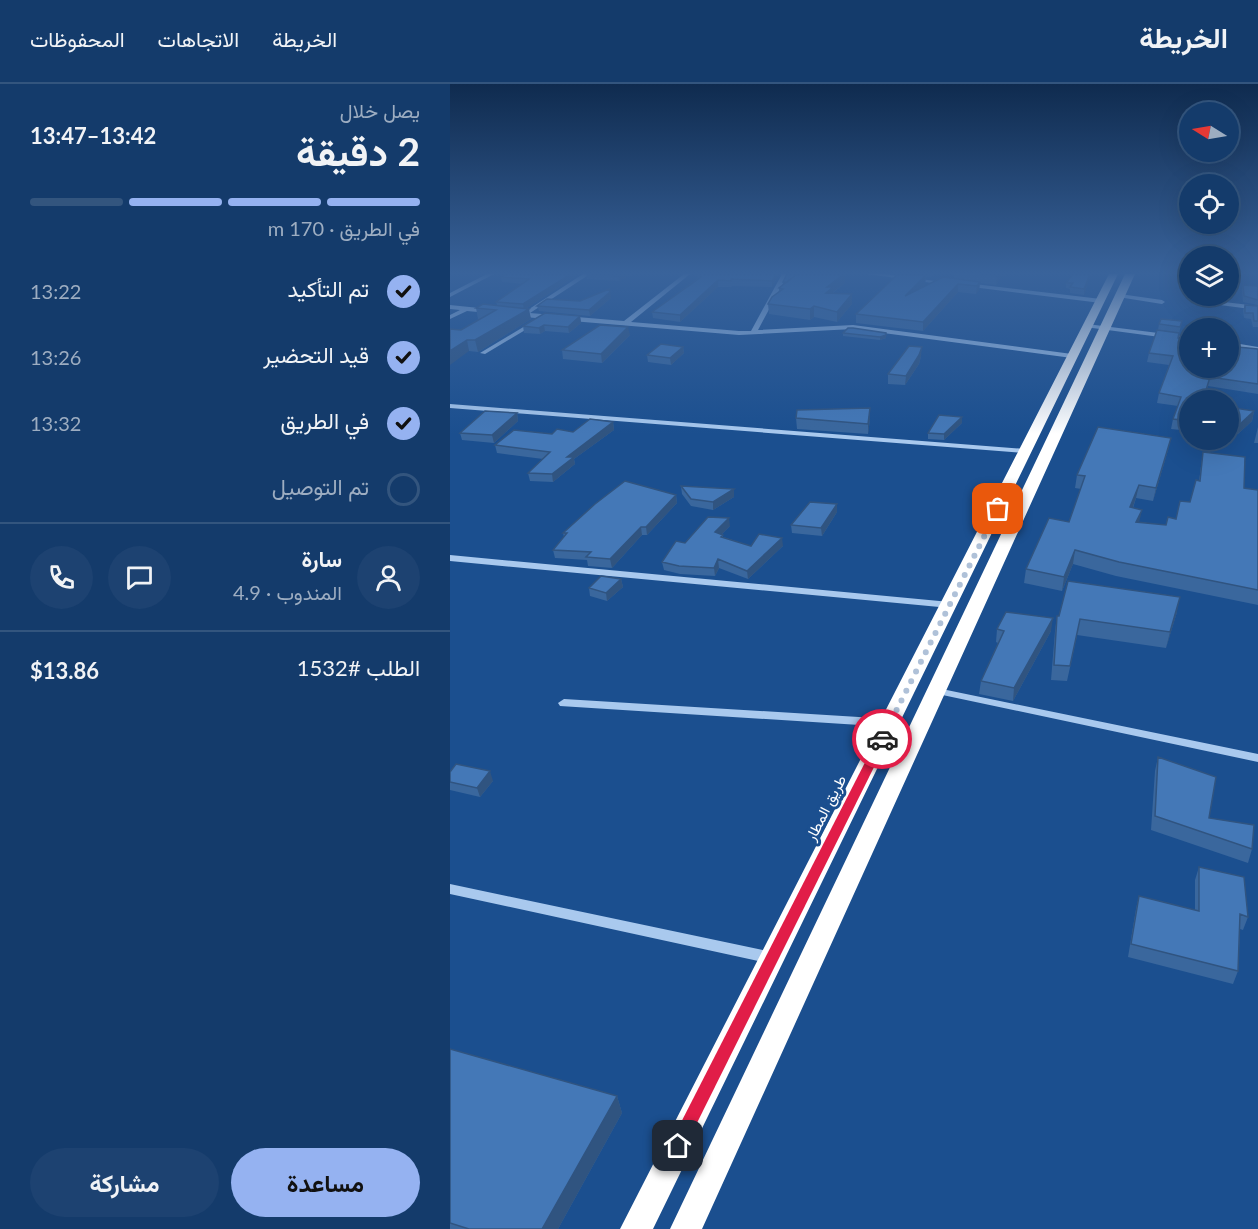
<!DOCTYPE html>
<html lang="ar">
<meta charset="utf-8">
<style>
body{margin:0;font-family:Lato,Vazirmatn,sans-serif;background:#1d4271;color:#f1f3f6;direction:rtl;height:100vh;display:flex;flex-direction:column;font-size:22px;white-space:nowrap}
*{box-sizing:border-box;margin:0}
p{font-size:20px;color:#9dadc1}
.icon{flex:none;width:33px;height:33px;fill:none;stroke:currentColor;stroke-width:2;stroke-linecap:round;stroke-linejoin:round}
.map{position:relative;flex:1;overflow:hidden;direction:ltr}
.panel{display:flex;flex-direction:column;background:#143b6b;width:450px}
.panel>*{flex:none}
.needle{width:39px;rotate:281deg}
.tools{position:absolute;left:729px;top:18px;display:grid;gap:12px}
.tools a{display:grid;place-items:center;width:60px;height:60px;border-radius:50%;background:#143b6b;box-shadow:0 6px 24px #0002,0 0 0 2px #33557e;font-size:30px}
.pin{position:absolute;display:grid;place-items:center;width:51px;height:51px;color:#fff;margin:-26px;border-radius:12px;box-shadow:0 3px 9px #0006}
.courier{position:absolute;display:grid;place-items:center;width:60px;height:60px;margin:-30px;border:4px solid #e11d48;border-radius:50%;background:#fff;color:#222;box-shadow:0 2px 8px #0007}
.summary em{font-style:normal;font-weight:700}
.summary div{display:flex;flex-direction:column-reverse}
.summary{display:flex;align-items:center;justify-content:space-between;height:102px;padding:0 30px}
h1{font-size:39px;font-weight:700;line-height:45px}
.bar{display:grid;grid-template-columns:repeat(4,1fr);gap:9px 6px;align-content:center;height:72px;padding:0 30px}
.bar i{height:8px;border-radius:4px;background:#33557e}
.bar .on{background:#95b2f1}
.bar p{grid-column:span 4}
.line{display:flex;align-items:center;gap:15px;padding:0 30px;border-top:2px solid #33557e}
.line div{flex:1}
.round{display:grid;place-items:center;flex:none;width:63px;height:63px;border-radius:32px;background:#1d4271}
ol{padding:0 30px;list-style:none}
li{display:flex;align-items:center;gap:18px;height:66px}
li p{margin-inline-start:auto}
li .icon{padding:6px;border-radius:50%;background:#95b2f1;color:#111;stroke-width:4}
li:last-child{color:#9dadc1}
li i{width:33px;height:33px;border:3px solid #33557e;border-radius:50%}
.primary-button{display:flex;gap:12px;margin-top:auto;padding:12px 30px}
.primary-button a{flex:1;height:69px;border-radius:36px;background:#95b2f1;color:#111;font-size:24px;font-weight:700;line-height:69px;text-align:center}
.primary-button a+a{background:#1d4271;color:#f1f3f6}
header{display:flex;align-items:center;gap:36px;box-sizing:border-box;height:84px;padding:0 30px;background:#143b6b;border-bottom:2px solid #33557e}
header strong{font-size:28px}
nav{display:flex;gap:33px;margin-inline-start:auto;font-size:21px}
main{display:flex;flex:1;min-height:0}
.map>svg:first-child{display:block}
</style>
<header>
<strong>الخريطة</strong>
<nav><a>الخريطة</a><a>الاتجاهات</a><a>المحفوظات</a></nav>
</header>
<main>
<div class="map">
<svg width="808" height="1145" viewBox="0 0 808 1145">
<rect width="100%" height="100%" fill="#1b4f8f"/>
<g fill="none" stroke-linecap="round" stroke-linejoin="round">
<path fill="#a9c9ee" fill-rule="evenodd" d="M37 190H44L0 213V209Z
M133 190H140L80 229 174 237 234 190H240L181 238 289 247H301L332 190H338L308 246 403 241 622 270 625 272 622 274 403 245 289 251 74 233 63 230 66 228 73 229Z
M417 190H434L500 199 497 201Z
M516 199 651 215 654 217 651 219 514 202Z
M670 210 712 216 715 218 712 220 668 213 667 212Z
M766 212H771L774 218 808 222V226L770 221 766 216Z
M0 221 39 225 42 227 39 229 17 227 0 235V231L10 226 0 225Z
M85 236 88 238 87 239 35 270 30 269Z
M637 240 740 253V257L635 243V241Z
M778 258 808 263V267L778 262Z
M0 320 576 365 580 367 576 369 0 324Z
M0 471 500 518 505 521 500 524 0 477Z
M487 604 808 670V678L483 609 482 607Z
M114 615 441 635 447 639 441 643 110 622 108 619Z
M0 800 322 868 327 870 329 874 327 878 322 880 0 810Z"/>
<path fill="#fff" fill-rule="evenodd" d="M659 190H668L203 1145H170Z
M675 190H685L252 1145H220Z"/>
</g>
<path fill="#3a679d" d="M129 190 77 224 81 235 28 268 19 267 11 246 30 235H28L26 224 47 221 46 218 73 200 52 198 51 193Z
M136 190H182L169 197 137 195Z
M246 190H329L322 203 282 202 281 203H268L230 238 203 234 202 228 248 194Z
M448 190H484L481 193H476L475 200 471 204 504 195V190H558L550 194 546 201 530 199 529 206 526 210 508 208 473 247 406 239V230Z
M623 190H640L634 211 620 209V205L616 204V199Z
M333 198 395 199 383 209 402 220 387 238 364 233 360 236 319 230 318 220 329 208V204L333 201Z
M793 201 808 202V221L793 218 792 206Z
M161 214 140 232 89 227 87 222Z
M795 221 808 222V243H803L801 235 794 234 793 226Z
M130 232 131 239 119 249 95 247 90 250 74 249 73 242Z
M732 237 728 254 740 257 808 265V310L758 302 754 316H740V347L721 345 723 335 728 322 707 319 709 309 719 281 697 278 699 269 708 246 709 240Z
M393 249H436V254L430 256 393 252Z
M180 251 152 279 113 275 112 266Z
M233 263 234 269 221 281 198 278 197 271Z
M471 272 469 280 455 301 438 300V290Z
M778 323 804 327 802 337 788 350 778 348Z
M67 329 68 337 44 359 12 356 10 349Z
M346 334 420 335 418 350 347 345Z
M163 338 164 346 124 375 125 380 103 398 80 397 78 389 93 375 47 369 45 361 102 350 123 348Z
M512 339 494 356 478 355V349Z
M808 343V359H804Z
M721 354 718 366 703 417 686 414 683 424 689 438 716 441 726 435 740 418 749 397 753 368 794 404 808 406V521L666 492 623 480 612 507 574 499 576 485 619 438 631 405 625 404 627 391Z
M231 402 284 405V413L263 426 241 422 232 410Z
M226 411 227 419 197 451H192L162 484 138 482 137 476 105 474 103 466 114 453 113 449Z
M387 428 372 452 342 449 341 441Z
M280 442 272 450 273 453 301 462H333L298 495 269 484 265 492 230 490 214 486 212 478 235 459Z
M171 495 173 503 157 517 140 512 139 504Z
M727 528 716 564 627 551 617 597 601 596 605 547 607 532Z
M547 545 601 547 563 617 529 610 531 597 548 559 546 558Z
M708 673 759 734 802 765 798 779 701 746 705 687Z
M0 688 43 697 30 713 0 706Z
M749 783 798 833 793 846 790 845 788 887 783 900 678 873 686 825 689 812 745 826V796Z
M0 965 167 1012 172 1029 108 1145H0Z"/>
<path fill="#305480" d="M121 190H129L74 226 73 220Z
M172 190H182L169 197 168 192Z
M326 190H329L322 203V197Z
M394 190H395V199L383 208V213L376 219 377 203Z
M548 190H558L550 194 546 201 547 192Z
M640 190V193L634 211V205Z
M476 191 475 200 455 221V212Z
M268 196V203L230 238V231Z
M530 198 529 206 526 210 527 202Z
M508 200V208L473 247V238Z
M160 208 161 214 140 232 139 226Z
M402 210V220L387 238V228Z
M364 222V233L360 236V225Z
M79 225 81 235 28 268 25 256Z
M130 232 131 239 119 249 118 243Z
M94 241 95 247 90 250 89 244Z
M178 243 180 251 152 279 151 270Z
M436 251V254L430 256V253Z
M17 256 19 267 0 281V267Z
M233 263 234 269 221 281 220 274Z
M472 263 471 272 469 280 455 301 456 292Z
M420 324V335L418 350V340Z
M804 327 802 337 788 350 790 340Z
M67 329 68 337 44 359 42 351Z
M512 333V339L494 356V350Z
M163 338 164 346 124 375 125 380 103 398 102 390 117 373Z
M721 354 718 366 703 417 706 404Z
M689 401 686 414 678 437 680 423Z
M284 405V413L263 426V418Z
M226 411 227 419 197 451 196 443Z
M387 420V428L372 452 371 444Z
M692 426 689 439 686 438Z
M279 434 280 442 266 456 265 448Z
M191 443 192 451 162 484 160 475Z
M332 454 333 462 298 495 297 487Z
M625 466 623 480 612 507 614 493Z
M268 475 269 484 265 492 264 484Z
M171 495 173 503 157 517 156 509Z
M730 513 727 528 716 564 720 548Z
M603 534 601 547 563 617 564 604Z
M40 687 43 697 30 713 27 704Z
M167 1012 172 1029 108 1145H92Z"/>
<path fill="#4478b7" stroke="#305480" stroke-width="1.5" d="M55 190H121L73 220 46 218 79 195 51 193Z
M142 190H172L168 192Z
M249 190H326L322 197 281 195V197L268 196 230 231 202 228 251 193Z
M337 190H347L337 198H333Z
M347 190H394L377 203H383L376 209 402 210 387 228 364 222 360 225 318 220 322 213 333 205 329 204Z
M448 190 476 191 455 212 493 193 530 198 527 202 508 200 473 238 406 230Z
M529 190H548L547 192Z
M623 190H640L634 205 620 203 623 199H616Z
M793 201 808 202V216L794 212Z
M159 205 160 208 139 226 87 222 97 215 130 217Z
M33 220 79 225 25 256H17L0 267V245L11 246 46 226 26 224Z
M795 221 808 222V237H804L803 229H795Z
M95 229 130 232 118 243 94 241 89 244 73 242Z
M711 235 732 237 730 243 709 240Z
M150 241 178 243 151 270 112 266Z
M398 244H403L436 249V251L430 253 393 249Z
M707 246 729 249 728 254 740 257V284H778V262L808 265V300L760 293 753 316H740V337L723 335 731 313 709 309 723 272 699 269Z
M211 260 233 263 220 274 197 271Z
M459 262 472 263 469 271 456 292 438 290Z
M778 323 804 327 790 340 778 338Z
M420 324 418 340 346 334 347 326Z
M35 327 67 329 42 351 10 349Z
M489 331 512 333 494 350 478 349Z
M140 335 163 338 117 373H124L102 390 78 389 100 368 45 361 64 346 102 350 107 345 123 348Z
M648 343 721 354 706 404 689 401 680 423 692 426 686 438 716 441 718 433 726 435 730 417 740 418 746 396 750 397 753 368 795 373 794 404 808 406V506L669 478 625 466 614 493 576 485 599 434 619 438 635 392 627 391Z
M175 397 226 411 196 443H191L160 475 136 473 141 468 103 466 117 449H113L145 420Z
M231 402 284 405 263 418 241 415Z
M360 418 387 420 371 444 341 441Z
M258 433 279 434 265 448 273 451 271 453 301 462 309 450 332 454 297 487 268 475 264 484 229 482 212 478 226 457 235 459Z
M151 492 171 495 156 509 139 504Z
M618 497 730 513 720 548 630 535 620 582 604 581 607 532H609Z
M556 528 603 534 564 604 531 597 554 547 547 545Z
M708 673 766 693 759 734 804 741 802 765 705 732Z
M6 680 40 687 27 704 0 698V688Z
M749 783 794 793 798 833 790 830 788 887 681 860 689 812 749 827Z
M0 965 167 1012 92 1145H19L0 1139Z"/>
<linearGradient id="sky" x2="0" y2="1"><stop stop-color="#0f2b4f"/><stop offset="0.54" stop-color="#39639b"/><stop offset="1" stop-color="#39639b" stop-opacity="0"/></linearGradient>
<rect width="808" height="350" fill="url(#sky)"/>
<path fill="#e11d48" d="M432 652 438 655 233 1067 228 1070 222 1067 220 1062 222 1056 427 655Z"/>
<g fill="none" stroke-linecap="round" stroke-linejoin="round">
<path stroke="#afc1d8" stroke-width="6" stroke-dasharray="0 10.8" d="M432 655 548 425"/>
</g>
<g text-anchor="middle" stroke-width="6" stroke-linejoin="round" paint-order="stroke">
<g font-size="15" fill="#fff" stroke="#1b4f8f">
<text transform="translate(376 724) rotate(-63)" y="5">طريق المطار</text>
</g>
</g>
</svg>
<div class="tools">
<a><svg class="needle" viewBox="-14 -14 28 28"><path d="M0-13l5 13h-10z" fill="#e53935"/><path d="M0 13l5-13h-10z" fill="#9dadc1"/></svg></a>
<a><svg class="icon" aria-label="locate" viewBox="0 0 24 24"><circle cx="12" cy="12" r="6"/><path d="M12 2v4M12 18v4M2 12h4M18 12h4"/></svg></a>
<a><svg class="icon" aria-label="layers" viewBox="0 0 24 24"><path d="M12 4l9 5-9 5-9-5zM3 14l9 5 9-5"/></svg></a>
<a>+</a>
<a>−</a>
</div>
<div class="pin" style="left:548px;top:425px;background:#ea580c"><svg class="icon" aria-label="bag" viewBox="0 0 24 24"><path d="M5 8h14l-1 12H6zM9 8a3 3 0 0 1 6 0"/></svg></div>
<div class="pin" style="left:228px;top:1062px;background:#1f2937"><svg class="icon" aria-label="home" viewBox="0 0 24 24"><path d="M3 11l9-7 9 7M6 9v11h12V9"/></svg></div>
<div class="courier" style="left:432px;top:655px"><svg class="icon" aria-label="car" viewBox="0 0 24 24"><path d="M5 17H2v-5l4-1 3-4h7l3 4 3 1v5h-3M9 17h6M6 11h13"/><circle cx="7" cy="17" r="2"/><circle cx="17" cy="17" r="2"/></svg></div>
</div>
<section class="panel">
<div class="summary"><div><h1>2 دقيقة</h1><p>يصل خلال</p></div><em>13:42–13:47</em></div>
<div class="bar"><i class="on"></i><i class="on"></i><i class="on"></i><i></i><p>في الطريق · 170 m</p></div>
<ol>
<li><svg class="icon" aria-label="check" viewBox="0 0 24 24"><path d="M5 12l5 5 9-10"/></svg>تم التأكيد<p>13:22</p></li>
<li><svg class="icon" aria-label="check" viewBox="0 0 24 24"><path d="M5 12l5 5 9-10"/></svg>قيد التحضير<p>13:26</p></li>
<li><svg class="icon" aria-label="check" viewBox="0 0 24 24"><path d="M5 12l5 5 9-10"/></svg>في الطريق<p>13:32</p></li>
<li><i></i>تم التوصيل</li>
</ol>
<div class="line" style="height:108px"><a class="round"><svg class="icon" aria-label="person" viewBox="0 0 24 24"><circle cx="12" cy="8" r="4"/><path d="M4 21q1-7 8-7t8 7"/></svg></a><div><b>سارة</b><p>المندوب · 4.9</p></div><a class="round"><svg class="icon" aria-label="chat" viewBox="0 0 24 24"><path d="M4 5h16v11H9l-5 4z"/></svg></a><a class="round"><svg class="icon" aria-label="phone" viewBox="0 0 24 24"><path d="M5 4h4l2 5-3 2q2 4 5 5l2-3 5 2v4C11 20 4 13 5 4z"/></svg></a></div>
<div class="line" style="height:78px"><div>الطلب #1532</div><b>$13.86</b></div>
<div class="primary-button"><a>مساعدة</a><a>مشاركة</a></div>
</section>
</main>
